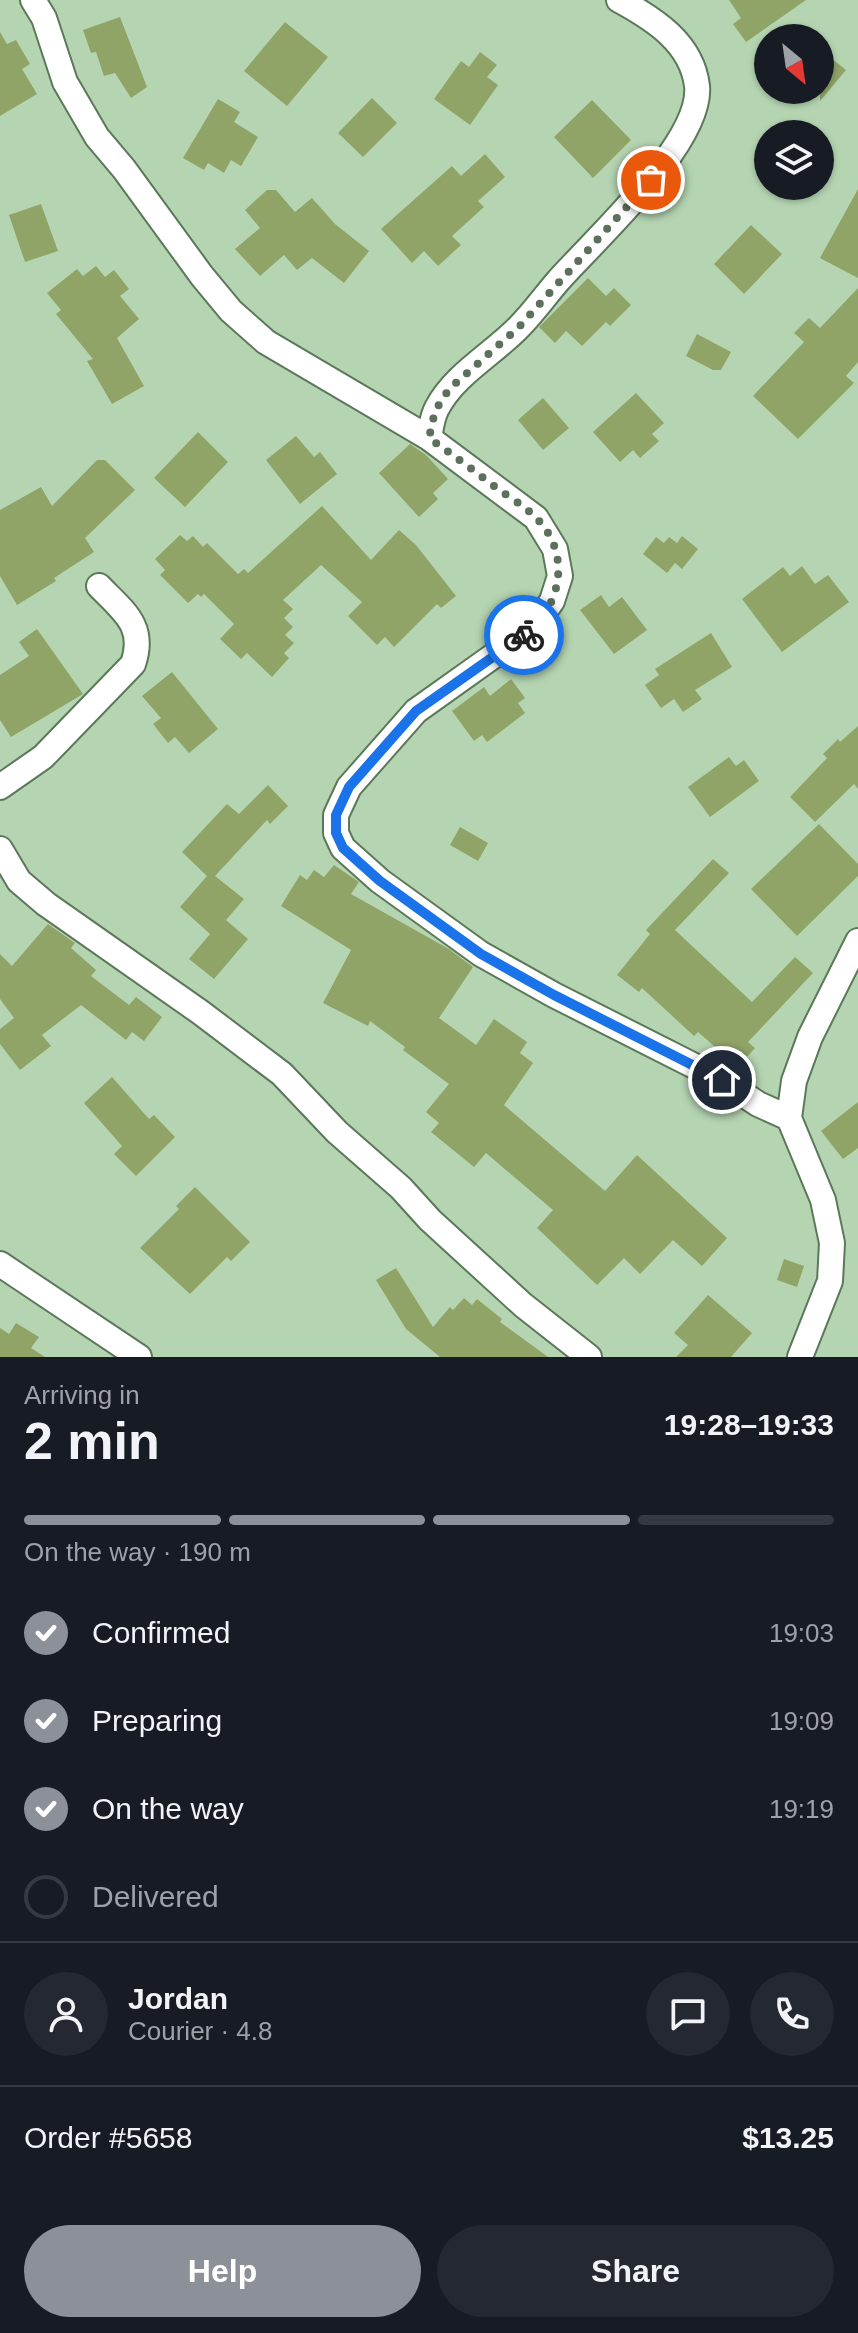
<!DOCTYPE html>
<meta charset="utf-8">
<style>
body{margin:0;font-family:Arial,sans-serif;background:#242831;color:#f1f3f6;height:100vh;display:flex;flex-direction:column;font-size:30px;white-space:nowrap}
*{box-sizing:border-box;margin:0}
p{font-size:26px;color:#9ea1a6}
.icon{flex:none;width:44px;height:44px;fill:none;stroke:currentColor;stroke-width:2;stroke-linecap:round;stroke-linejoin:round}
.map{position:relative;height:1357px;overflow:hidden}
.sheet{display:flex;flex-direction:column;background:#171b24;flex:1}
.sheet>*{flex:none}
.needle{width:52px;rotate:151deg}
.tools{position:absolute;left:754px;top:24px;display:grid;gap:16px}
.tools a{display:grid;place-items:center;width:80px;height:80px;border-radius:50%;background:#171b24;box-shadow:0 2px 6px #0004;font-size:40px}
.pin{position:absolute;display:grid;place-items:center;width:68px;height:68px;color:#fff;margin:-34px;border:4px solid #fff;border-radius:50%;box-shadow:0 2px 8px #0007}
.courier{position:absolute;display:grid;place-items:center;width:80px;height:80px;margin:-40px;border:6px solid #1a73e8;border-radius:50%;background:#fff;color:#222;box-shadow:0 2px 10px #0007}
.summary em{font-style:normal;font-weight:700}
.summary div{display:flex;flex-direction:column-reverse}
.summary{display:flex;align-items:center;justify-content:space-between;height:136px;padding:0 24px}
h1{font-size:52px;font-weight:700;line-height:60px}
.bar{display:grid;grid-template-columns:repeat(4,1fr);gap:12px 8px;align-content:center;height:96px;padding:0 24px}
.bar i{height:10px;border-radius:6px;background:#363941}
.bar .current{background:#8c9099}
.bar p{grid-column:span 4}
.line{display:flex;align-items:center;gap:20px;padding:0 24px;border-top:2px solid #363941}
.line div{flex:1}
.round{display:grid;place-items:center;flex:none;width:84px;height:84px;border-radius:42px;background:#242831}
ol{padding:0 24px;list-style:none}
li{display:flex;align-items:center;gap:24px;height:88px}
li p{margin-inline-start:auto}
li .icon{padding:8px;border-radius:50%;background:#8c9099;color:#fff;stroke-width:4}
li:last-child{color:#9ea1a6}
li i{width:44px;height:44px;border:4px solid #363941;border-radius:50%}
.button{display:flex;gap:16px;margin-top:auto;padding:16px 24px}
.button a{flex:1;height:92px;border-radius:48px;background:#8c9099;color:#fff;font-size:32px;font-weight:700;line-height:92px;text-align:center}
.button a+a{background:#242831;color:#f1f3f6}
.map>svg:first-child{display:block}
</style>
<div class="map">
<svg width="858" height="1357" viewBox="0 0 858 1357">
<rect width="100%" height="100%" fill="#b5d5b2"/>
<path fill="#90a467" d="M729 0H806L746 42 733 24 741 18Z
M120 17 147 87 131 98 115 73 104 76 96 52 91 53 83 30Z
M285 22 328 57 287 106 244 71Z
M0 32 7 44 16 40 30 64 22 69 37 94 0 116Z
M820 49 846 70 820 101Z
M480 52 497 65 487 77 498 85 470 125 434 99 461 61 469 67Z
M372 98 397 123 363 157 338 133Z
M218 99 240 112 234 122 258 137 241 166 231 160 224 173 208 163 204 170 183 158Z
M592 100 631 140 593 178 554 137Z
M485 154 505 177 478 201 484 207 452 236 461 245 438 266 424 251 412 263 381 229 452 166 461 176Z
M858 189V278L820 258Z
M267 190H276L295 212 312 198 335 224 369 251 344 283 312 258 297 270 284 255 260 276 235 249 260 228 245 210Z
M41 204 58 251 25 262 9 215Z
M751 225 782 254 744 294 714 264Z
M96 266 105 277 114 270 129 289 120 296 139 319 117 338 144 386 112 404 87 361 93 359 56 314 61 310 47 293 77 269 83 276Z
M588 278 606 296 614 288 631 305 610 326 606 322 582 346 566 331 555 343 539 327Z
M858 288V362L846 376 854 383 798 439 753 396 804 342 794 333 809 318 820 328Z
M697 334 731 352 721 370H713L686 356Z
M636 393 664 423 652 434 659 441 640 458 633 450 620 462 593 432Z
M543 398 569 428 543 450 518 420Z
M198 432 228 462 185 507 154 478Z
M296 436 314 457 320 452 337 474 300 504 266 460Z
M410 444 426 455 448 479 433 493 438 499 419 517 379 473Z
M97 460H105L135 490 85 538 94 552 54 578 56 581 17 605 0 576V510L41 487 52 506Z
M322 506 371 560 399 530 416 545 456 596 441 608 437 604 394 647 385 637 377 645 348 616 362 602 321 565 283 600 293 609 284 618 293 627 285 635 294 643 284 653 289 658 272 677 247 653 241 659 220 639 234 624 204 594 201 597 198 594 188 603 160 575 165 570 155 559 180 535 187 541 193 536 203 547 207 543 238 574 244 569 248 573Z
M682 536 698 549 682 569 675 563 667 573 643 554 656 537 664 543 669 537 677 543Z
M802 566 815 584 828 575 849 602 782 652 742 599 783 567 790 576Z
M601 595 609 607 622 597 647 630 614 654 580 610Z
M37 629 83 694 11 737 0 720V675L29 656 19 642Z
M711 633 732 667 695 690 702 699 683 712 674 699 661 708 645 685 659 675 655 669Z
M172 672 218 729 189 753 175 737 168 743 153 724 161 718 142 696Z
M511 679 525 698 518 703 525 713 487 742 482 735 474 741 452 711 484 687 490 696Z
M858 726V789L854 784 815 822 790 797 827 758 823 754 838 739 840 742Z
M729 757 736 766 744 760 759 781 710 817 688 787Z
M268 785 288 806 270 824 267 820 215 876 244 899 226 920 248 939 214 979 189 959 210 934 180 907 207 876 182 852 227 804 239 814Z
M819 824 858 864V876L797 936 751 889Z
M460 827 488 843 478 861 450 845Z
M713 859 729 873 675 930 752 1002 795 957 813 973 748 1042 755 1048 738 1067 698 1032 694 1036 642 988 639 992 617 975 650 934 646 930Z
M334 865 359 882 351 894 449 949 473 967 439 1018 476 1045 494 1019 527 1042 520 1053 533 1063 504 1105 605 1191 637 1155 727 1238 702 1266 673 1240 640 1274 624 1258 597 1285 537 1228 553 1210 486 1153 474 1167 431 1132 439 1123 426 1112 449 1084 403 1050 405 1047 370 1021 368 1026 323 1003 351 950 281 906 300 875 307 880 314 870 324 877Z
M48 924 75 943 71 948 96 970 91 976 129 1005 136 997 162 1017 144 1041 132 1032 126 1040 81 1005 42 1035 51 1046 20 1070 0 1044V1029L14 1018 0 999V954L12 966Z
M112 1077 149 1119 154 1115 175 1137 136 1176 114 1154 122 1146 84 1103Z
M858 1102V1148L843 1159 821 1131Z
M195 1187 250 1242 231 1261 227 1257 190 1294 140 1248 179 1209 176 1206Z
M784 1259 804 1266 797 1287 777 1280Z
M396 1268 433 1327 450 1307 453 1310 464 1298 472 1305 477 1299 502 1319 500 1322 548 1357H440L406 1329 376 1280Z
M708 1295 752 1333 731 1357H676L688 1345 674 1333Z
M16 1323 39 1337 31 1348 45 1357H0V1328L9 1334Z"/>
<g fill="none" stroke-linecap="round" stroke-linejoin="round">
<g stroke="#5b7859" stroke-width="28">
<path id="street" d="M33 0 44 18 65 82 97 137 124 169 202 276 231 311 266 342 429 438 536 518 555 549 560 576 552 601 534 627 416 711 349 787 336 815V833L343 848 380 881 481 954 554 995 722 1080 758 1104 789 1118
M429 438C431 428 432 417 437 408 455 374 493 354 519 327 533 313 545 296 558 281 594 240 703 142 697 86 692 43 654 19 619 0
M0 787 43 757 133 664C146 626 124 612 99 586
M0 849 19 881 46 904 200 1012 282 1074 337 1132 401 1188 430 1220 523 1305 589 1357
M0 1264 139 1357
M800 1357 830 1281 832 1243 823 1200 789 1118 794 1081 810 1037 858 941"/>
</g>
<use href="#street" stroke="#fff" stroke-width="24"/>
</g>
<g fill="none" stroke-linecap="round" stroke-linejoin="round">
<path stroke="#5d705b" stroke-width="8" stroke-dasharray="0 14.4" d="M524 635C563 606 572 551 534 516 524 506 511 498 499 490 476 472 453 455 429 438L435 411 449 389 518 328 651 180"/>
<path stroke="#1a73e8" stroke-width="10" d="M524 635 416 711 349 787 336 815V833L343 848 380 881 481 954 554 995 722 1080"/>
</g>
</svg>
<div class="tools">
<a><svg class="needle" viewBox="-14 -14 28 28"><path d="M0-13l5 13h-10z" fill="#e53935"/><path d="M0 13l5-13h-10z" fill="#9ea1a6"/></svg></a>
<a><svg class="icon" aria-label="layers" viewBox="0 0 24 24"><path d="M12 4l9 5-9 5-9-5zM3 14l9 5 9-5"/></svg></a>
</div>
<div class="pin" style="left:651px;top:180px;background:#ea580c"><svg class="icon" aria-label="bag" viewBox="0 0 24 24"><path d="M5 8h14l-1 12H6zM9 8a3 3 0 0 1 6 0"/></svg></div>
<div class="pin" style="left:722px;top:1080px;background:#1f2937"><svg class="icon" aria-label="home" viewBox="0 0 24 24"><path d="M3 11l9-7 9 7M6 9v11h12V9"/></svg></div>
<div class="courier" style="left:524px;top:635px"><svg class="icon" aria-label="bike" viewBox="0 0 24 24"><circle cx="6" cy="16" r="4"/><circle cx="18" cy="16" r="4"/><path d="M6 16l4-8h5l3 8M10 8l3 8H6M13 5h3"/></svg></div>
</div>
<section class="sheet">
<div class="summary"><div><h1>2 min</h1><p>Arriving in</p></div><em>19:28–19:33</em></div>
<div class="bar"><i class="current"></i><i class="current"></i><i class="current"></i><i></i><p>On the way · 190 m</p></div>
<ol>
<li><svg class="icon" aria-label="check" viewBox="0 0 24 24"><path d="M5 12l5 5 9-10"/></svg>Confirmed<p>19:03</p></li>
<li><svg class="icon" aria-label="check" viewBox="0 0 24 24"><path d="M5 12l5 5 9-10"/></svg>Preparing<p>19:09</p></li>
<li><svg class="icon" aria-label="check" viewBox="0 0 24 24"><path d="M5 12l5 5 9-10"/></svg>On the way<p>19:19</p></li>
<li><i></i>Delivered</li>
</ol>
<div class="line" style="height:144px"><a class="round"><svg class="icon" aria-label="person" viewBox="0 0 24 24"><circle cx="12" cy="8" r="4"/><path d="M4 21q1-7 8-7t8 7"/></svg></a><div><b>Jordan</b><p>Courier · 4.8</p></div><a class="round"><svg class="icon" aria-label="chat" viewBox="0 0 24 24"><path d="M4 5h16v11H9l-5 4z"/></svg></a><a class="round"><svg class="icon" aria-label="phone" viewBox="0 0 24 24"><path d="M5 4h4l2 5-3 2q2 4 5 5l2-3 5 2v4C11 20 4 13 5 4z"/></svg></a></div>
<div class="line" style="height:104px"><div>Order #5658</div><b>$13.25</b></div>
<div class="button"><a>Help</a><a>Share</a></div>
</section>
